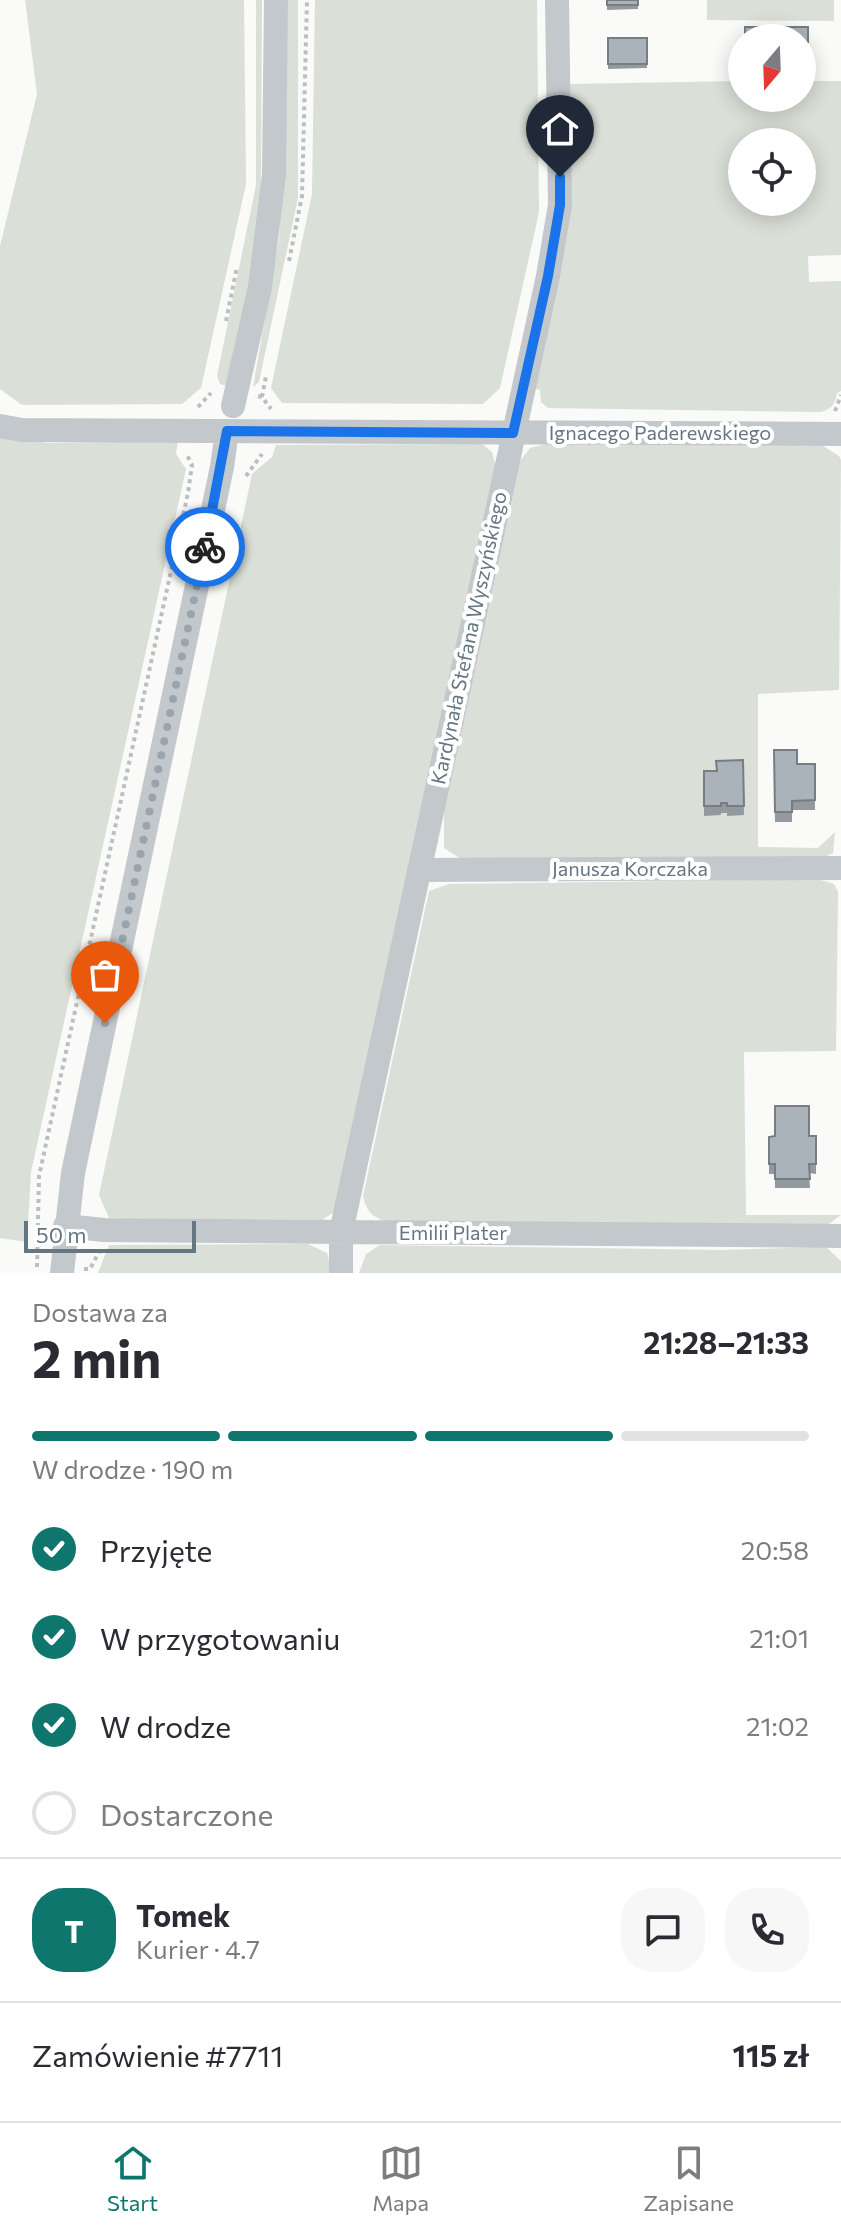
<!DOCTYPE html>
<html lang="pl">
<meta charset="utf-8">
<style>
body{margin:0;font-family:Commissioner,sans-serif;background:#f7f7f7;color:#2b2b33;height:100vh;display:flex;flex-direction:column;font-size:30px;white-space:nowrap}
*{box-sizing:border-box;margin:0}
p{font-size:26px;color:#7c7c81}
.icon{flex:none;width:44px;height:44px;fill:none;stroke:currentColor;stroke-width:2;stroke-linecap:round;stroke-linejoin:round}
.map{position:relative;height:1273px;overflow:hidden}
.details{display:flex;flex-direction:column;background:#fff;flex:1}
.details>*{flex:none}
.needle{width:52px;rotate:199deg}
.tools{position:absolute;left:728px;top:24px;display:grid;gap:16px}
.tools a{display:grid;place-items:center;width:88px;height:88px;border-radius:50%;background:#fff;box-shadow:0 4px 20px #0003;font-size:40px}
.scale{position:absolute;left:24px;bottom:20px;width:172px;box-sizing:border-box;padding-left:8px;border:4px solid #657683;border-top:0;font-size:22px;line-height:28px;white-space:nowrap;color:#657683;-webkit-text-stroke:6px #fff;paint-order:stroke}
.pin{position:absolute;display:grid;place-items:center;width:68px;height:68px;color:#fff;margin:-82px -34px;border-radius:50% 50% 50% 0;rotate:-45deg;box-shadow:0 0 8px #0007}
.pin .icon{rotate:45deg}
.courier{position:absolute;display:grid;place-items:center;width:80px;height:80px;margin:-40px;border:6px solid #1a73e8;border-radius:50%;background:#fff;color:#222;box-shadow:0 2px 10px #0007}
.head em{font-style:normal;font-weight:700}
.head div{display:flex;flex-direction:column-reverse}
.head{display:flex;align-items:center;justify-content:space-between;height:136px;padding:0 32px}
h1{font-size:52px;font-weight:700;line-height:60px}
.bar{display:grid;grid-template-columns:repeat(4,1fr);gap:12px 8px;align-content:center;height:96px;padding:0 32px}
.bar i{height:10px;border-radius:6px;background:#e1e1e2}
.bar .active{background:#0f766e}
.bar p{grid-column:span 4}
.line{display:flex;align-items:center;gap:20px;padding:0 32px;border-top:2px solid #e1e1e2}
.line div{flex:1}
.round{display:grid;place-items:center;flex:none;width:84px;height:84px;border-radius:32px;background:#f7f7f7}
ol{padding:0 32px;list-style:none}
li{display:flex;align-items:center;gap:24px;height:88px}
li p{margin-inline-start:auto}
li .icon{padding:8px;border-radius:50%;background:#0f766e;color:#fff;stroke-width:4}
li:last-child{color:#7c7c81}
li i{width:44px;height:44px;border:4px solid #e1e1e2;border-radius:50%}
.dock{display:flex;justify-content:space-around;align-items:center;height:112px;border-top:2px solid #e1e1e2;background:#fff;font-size:22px;color:#7c7c81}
.dock a{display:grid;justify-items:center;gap:4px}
.dock .active{color:#0f766e}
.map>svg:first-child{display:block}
</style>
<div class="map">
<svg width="841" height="1273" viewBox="0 0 841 1273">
<rect width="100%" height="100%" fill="#fafaf8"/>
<path fill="#dadfd7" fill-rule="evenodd" d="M25 0H244L246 184 201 388 182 404 22 405 0 389V246L37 94Z
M256 0H262L261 181 259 239 230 387 220 384 217 376 256 185Z
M282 0H298V198L259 382 253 387 279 238 283 145Z
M315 0H537L539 212 500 388 483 404 282 403 271 388 312 194Z
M707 0H834V21L707 20Z
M742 81V98H802V81H841V255L808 256 809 282 841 281V391L837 393C835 404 833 408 821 412L548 408 541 402 540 390 534 389 570 84ZM742 142H802V202H742Z
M0 436 48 443 178 441 176 454 186 469 31 1172 27 1242 0 1238Z
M551 443 820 444 839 456 841 460 839 690 758 694V847L818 848 835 832 833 853 822 858 461 859 444 848V810L519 462 530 448Z
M482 444 492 452 497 471 339 1209 322 1220 109 1218 99 1195 252 474 272 457 276 445Z
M817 879 834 884 838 892 836 1051 744 1052 746 1215H841L826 1226 392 1223C374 1218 367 1214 363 1196L429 891 449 884Z
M308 1244 327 1253 332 1273H98L109 1245Z
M380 1245 722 1250 826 1247 841 1261V1273H359L366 1254Z"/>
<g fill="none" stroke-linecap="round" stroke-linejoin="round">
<path stroke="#bbbfc2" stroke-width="4" stroke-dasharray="4 4" stroke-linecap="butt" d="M289 261 302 196 307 0
M226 321 237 267
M258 396 262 397 271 409
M262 397 266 376
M198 407 211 393
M835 411 841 395
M246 476 262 454
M37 1267 39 1176 188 493 192 465 186 453
M84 1269H90L100 1250"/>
<path stroke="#c3c8cc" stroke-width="24" d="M233 406 260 287 274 175 276 0
M0 426 22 430 841 434
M419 870 841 868
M65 1226 104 1230 841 1236
M62 1273 73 1173 222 467 227 431
M341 1273V1232L548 276 560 205 557 0"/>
</g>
<path fill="#929a9f" d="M607 0H638V9L607 10Z
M808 27V51H802V38Z
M608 38H647V68L608 69Z
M774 750 797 764H815V810H792V822H775Z
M743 760 744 815 727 816V813H721V815L704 816V771H716Z
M809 1136H816V1174L809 1173 810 1188H775V1174H769V1146Z"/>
<path fill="#aab3b9" stroke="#777d82" stroke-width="2" d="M607 0H638V5H607Z
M745 27H808V42H802V38H745Z
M608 38H647V64H608Z
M774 750H797V764H815V800L792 801V812H775Z
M743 760 744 806H727V803H721V806H704V771H717L716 761Z
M775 1106H809V1136H816V1164H809L810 1179H775V1164H769V1137L775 1136Z"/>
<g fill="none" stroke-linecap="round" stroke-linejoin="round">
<path stroke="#99a4ac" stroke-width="8" stroke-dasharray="0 14.4" d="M105 1023 205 547"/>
<path stroke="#1a73e8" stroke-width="10" d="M205 547 227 431 513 433 548 276 560 205V177"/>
</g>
<g text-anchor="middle" stroke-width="8" stroke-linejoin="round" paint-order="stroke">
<g font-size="20" fill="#657683" stroke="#fff">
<text x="660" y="440">Ignacego Paderewskiego</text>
<text transform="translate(469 638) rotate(-78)" y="7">Kardynała Stefana Wyszyńskiego</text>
<text x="630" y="876">Janusza Korczaka</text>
<text x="453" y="1240">Emilii Plater</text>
</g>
</g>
</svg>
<div class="tools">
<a><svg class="needle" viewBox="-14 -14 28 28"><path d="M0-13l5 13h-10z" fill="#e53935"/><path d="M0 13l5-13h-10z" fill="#7c7c81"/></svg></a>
<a><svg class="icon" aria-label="locate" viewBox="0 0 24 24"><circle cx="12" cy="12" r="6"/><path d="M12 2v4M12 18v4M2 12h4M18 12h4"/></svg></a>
</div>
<div class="scale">50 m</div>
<div class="pin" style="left:105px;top:1023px;background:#ea580c"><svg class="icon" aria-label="bag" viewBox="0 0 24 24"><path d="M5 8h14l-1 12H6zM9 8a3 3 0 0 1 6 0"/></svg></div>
<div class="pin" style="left:560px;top:177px;background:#1f2937"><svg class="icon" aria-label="home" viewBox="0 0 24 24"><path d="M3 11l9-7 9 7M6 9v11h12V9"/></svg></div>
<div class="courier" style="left:205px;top:547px"><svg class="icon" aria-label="bike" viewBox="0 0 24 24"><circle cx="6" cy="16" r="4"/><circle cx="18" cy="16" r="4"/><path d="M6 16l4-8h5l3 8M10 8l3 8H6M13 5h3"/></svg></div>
</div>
<section class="details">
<div class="head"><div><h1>2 min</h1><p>Dostawa za</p></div><em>21:28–21:33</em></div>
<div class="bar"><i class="active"></i><i class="active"></i><i class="active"></i><i></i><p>W drodze · 190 m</p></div>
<ol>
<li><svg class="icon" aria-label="check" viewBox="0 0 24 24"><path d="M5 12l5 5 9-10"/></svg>Przyjęte<p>20:58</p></li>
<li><svg class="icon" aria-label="check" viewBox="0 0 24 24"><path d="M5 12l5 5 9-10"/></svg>W przygotowaniu<p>21:01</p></li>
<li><svg class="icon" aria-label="check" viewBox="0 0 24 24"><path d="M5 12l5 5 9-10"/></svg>W drodze<p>21:02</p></li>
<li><i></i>Dostarczone</li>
</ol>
<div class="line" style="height:144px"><b class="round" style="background:#0f766e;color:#fff">T</b><div><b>Tomek</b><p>Kurier · 4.7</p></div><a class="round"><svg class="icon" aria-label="chat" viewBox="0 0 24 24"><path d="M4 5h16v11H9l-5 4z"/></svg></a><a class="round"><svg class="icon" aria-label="phone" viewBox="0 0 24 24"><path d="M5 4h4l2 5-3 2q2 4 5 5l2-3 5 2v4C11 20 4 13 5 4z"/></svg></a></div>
<div class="line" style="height:104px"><div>Zamówienie #7711</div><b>115 zł</b></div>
</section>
<nav class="dock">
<a class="active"><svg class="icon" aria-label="home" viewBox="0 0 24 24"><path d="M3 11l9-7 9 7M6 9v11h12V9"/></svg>Start</a>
<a><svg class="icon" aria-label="map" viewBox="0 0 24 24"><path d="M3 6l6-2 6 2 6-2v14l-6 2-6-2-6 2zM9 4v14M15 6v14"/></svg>Mapa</a>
<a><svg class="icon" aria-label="saved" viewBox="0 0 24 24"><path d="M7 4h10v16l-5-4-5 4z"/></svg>Zapisane</a>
</nav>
